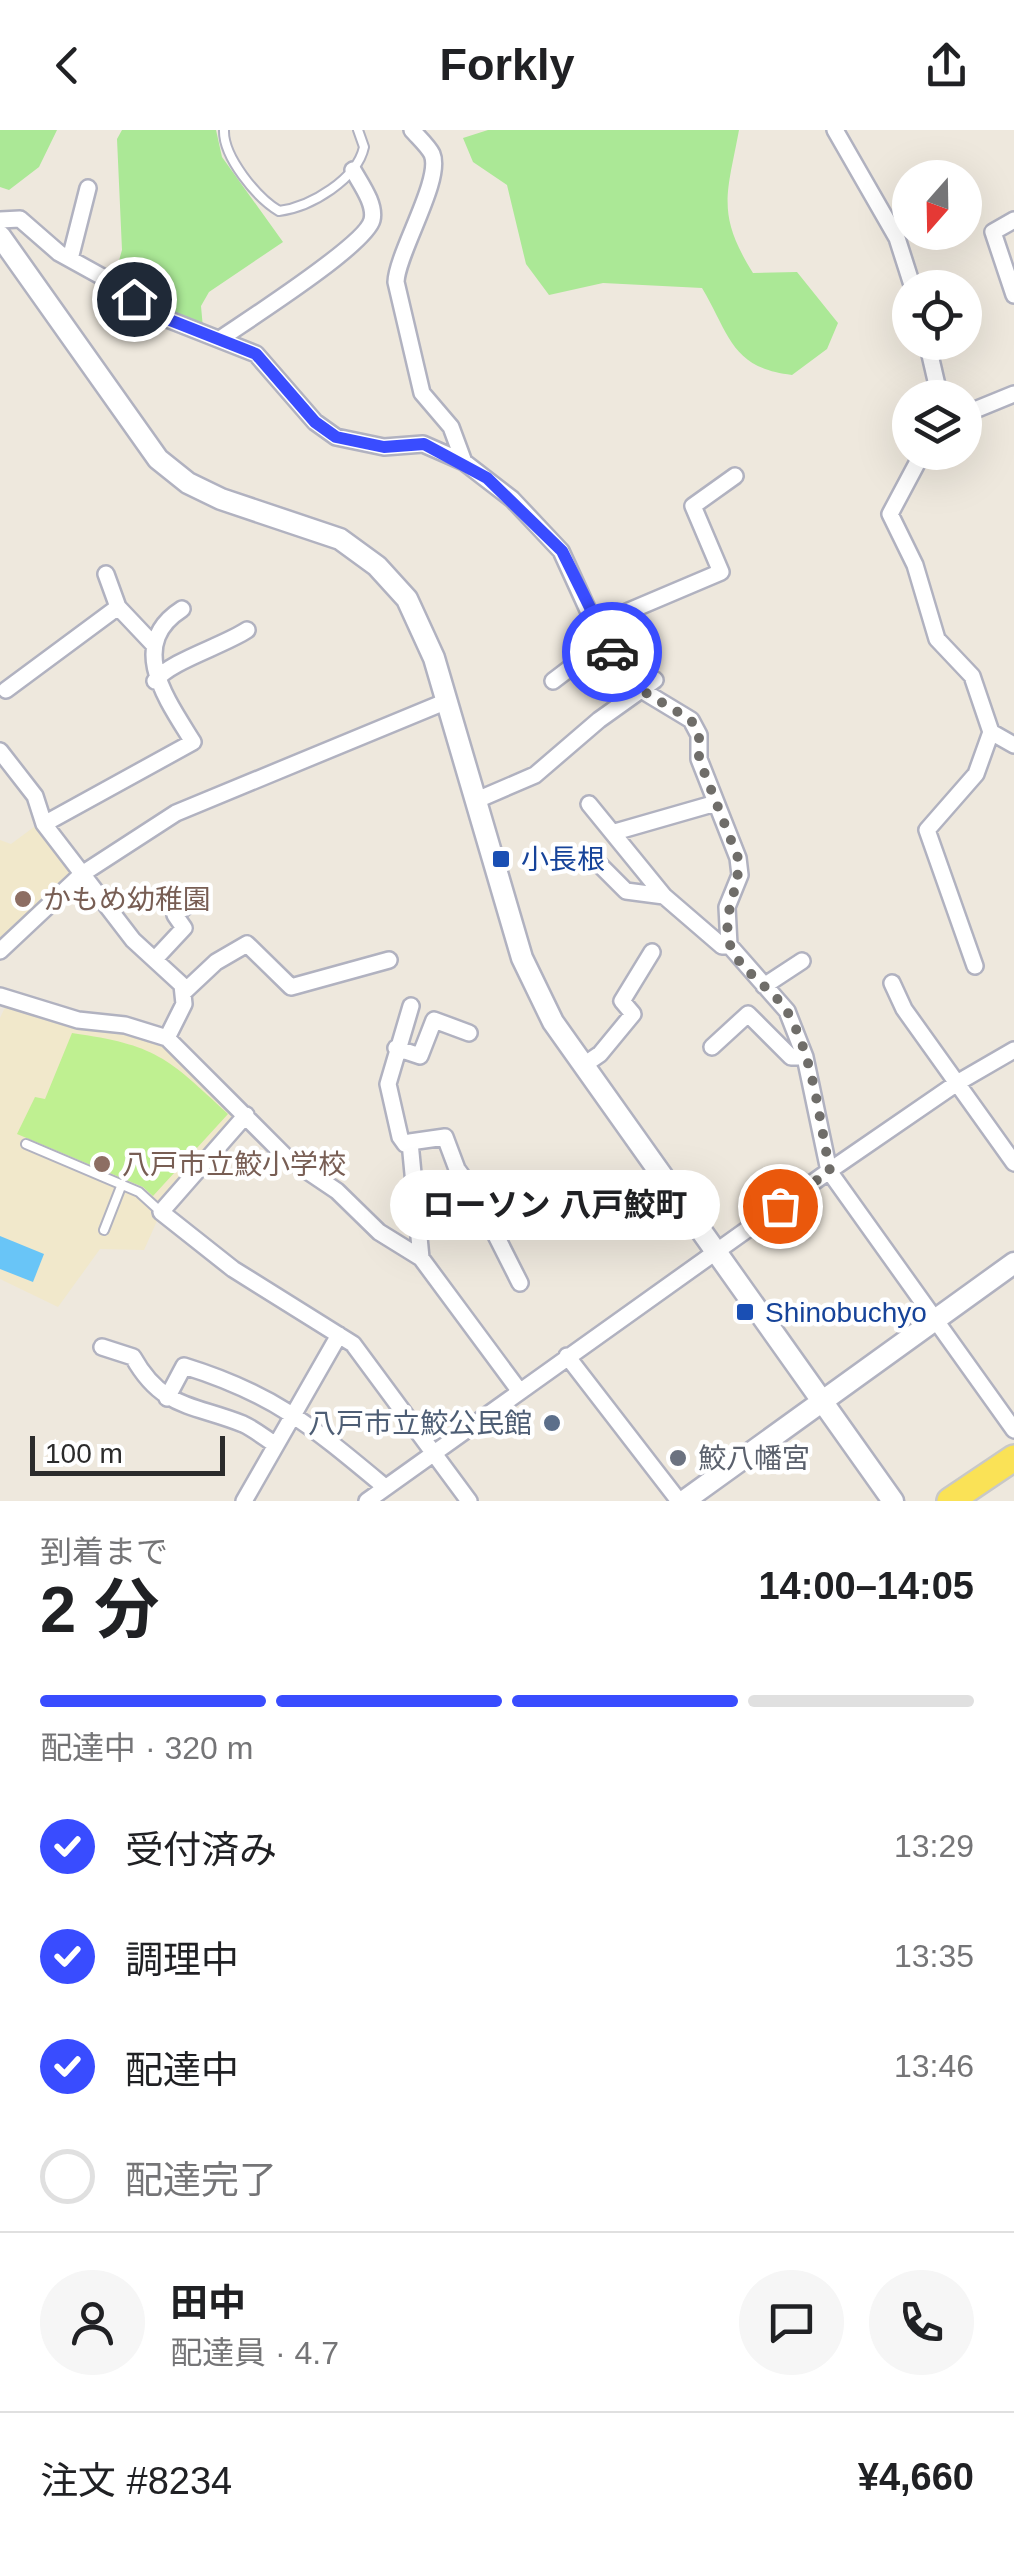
<!DOCTYPE html>
<html lang="ja">
<meta charset="utf-8">
<style>
body{margin:0;font-family:Helvetica,"Noto Sans JP",sans-serif;background:#f6f6f6;color:#202124;height:100vh;display:flex;flex-direction:column;font-size:38px;white-space:nowrap}
*{box-sizing:border-box;margin:0}
p{font-size:32px;color:#757577}
.icon{flex:none;width:55px;height:55px;fill:none;stroke:currentColor;stroke-width:2;stroke-linecap:round;stroke-linejoin:round}
.map{position:relative;height:1371px;overflow:hidden}
.panel{display:flex;flex-direction:column;background:#fff;flex:1}
.panel>*{flex:none}
.needle{width:65px;rotate:200deg}
.fabs{position:absolute;left:892px;top:30px;display:grid;gap:20px}
.fabs a{display:grid;place-items:center;width:90px;height:90px;border-radius:50%;background:#fff;box-shadow:0 10px 40px #0002;font-size:50px}
.scale{position:absolute;left:30px;bottom:25px;width:195px;box-sizing:border-box;padding-left:10px;border:5px solid #2b2b2b;border-top:0;font-size:28px;line-height:35px;white-space:nowrap;color:#2b2b2b;-webkit-text-stroke:8px #fff;paint-order:stroke}
.pin{position:absolute;display:grid;place-items:center;width:85px;height:85px;color:#fff;margin:-42px;border:5px solid #fff;border-radius:50%;box-shadow:0 2px 10px #0007}
.courier{position:absolute;display:grid;place-items:center;width:100px;height:100px;margin:-50px;border:8px solid #394cff;border-radius:50%;background:#fff;color:#222;box-shadow:0 2px 12px #0007}
.bubble{position:absolute;height:70px;border-radius:35px;background:#fff;box-shadow:0 10px 40px #0002;font-size:32px;font-weight:700;line-height:70px;text-align:center}
.headline em{font-style:normal;font-weight:700}
.headline div{display:flex;flex-direction:column-reverse}
.headline{display:flex;align-items:center;justify-content:space-between;height:170px;padding:0 40px}
h1{font-size:65px;font-weight:700;line-height:75px}
.bar{display:grid;grid-template-columns:repeat(4,1fr);gap:15px 10px;align-content:center;height:120px;padding:0 40px}
.bar i{height:12px;border-radius:8px;background:#e0e0e0}
.bar .on{background:#394cff}
.bar p{grid-column:span 4}
.line{display:flex;align-items:center;gap:25px;padding:0 40px;border-top:2px solid #e0e0e0}
.line div{flex:1}
.round{display:grid;place-items:center;flex:none;width:105px;height:105px;border-radius:52px;background:#f6f6f6}
ol{padding:0 40px;list-style:none}
li{display:flex;align-items:center;gap:30px;height:110px}
li p{margin-inline-start:auto}
li .icon{padding:10px;border-radius:50%;background:#394cff;color:#fff;stroke-width:4}
li:last-child{color:#757577}
li i{width:55px;height:55px;border:5px solid #e0e0e0;border-radius:50%}
header{display:flex;justify-content:space-between;align-items:center;height:130px;padding:0 40px;background:#fff;font-size:45px;font-weight:700}
.map>svg:first-child{display:block}
</style>
<header><svg class="icon" aria-label="back" viewBox="0 0 24 24"><path d="M15 5l-7 7 7 7"/></svg>Forkly<svg class="icon" aria-label="share" viewBox="0 0 24 24"><path d="M12 15V3M7 8l5-5 5 5M5 13v7h14v-7"/></svg></header>
<div class="map">
<svg width="1014" height="1371" viewBox="0 0 1014 1371">
<rect width="100%" height="100%" fill="#eee8dd"/>
<path fill="#f1e8cb" d="M38 694 73 744 0 812V710L11 714Z
M9 869 167 908 246 985 161 1082 144 1120 100 1119 58 1177 0 1149V888Z"/>
<path fill="#abe896" d="M0 0H57L39 37 9 60 0 57Z
M122 0H216L222 27 283 112 209 162 201 176 203 198 114 148 122 120 117 9Z
M488 0H739C727 65 716 84 753 143L797 142 838 193 827 219 792 245C731 238 730 205 702 158L603 153 549 165 526 134 507 55 473 32 463 8Z"/>
<path fill="#bff091" d="M72 903C156 915 167 927 228 984L153 1066 143 1057 17 1004 35 967 45 969Z"/>
<path fill="#69c5f7" d="M0 1106 44 1124 33 1152 0 1139Z"/>
<g fill="none" stroke-linecap="round" stroke-linejoin="round">
<g stroke="#b1b2c0" stroke-width="12">
<path id="service" d="M224 0C223 27 257 68 279 81 311 77 357 49 364 17L358 0
M26 1014 139 1062 161 1082
M104 1100 122 1054"/>
</g>
<g stroke="#b1b2c0" stroke-width="20">
<path id="minor" d="M412 0C418 7 428 16 432 24 443 49 397 123 396 152L422 263 451 297 464 332
M835 0 897 108 913 158
M0 90 20 89 59 123 117 155 152 183 256 224 315 292 336 307 384 317 423 314 464 332 512 369 561 421 603 513 643 561 691 590 699 605V629L738 728 740 745 727 777 729 815 787 881 805 927 829 1041 1014 1300
M1014 90 993 102 1014 165
M70 129 88 58
M220 209C246 191 366 115 372 90 376 74 360 53 353 40
M927 212 940 268
M965 284 1014 264
M923 322 890 384 915 435 937 509 972 546 991 602 1014 615
M106 444 118 477 153 514
M596 495 721 442 693 376 735 346
M155 551C170 531 223 516 247 500
M553 551 603 513
M6 560 118 477
M0 621 35 666 44 694 133 810 182 855 184 874 167 908
M477 670 535 645 599 590 655 550
M589 674 664 766 722 816 729 815
M44 694 193 612C167 570 126 515 182 479
M615 702 716 673
M596 731 626 761 664 766
M0 821 82 744 176 683 447 571
M156 828 184 798 175 785 191 772
M975 836 927 700 976 644 991 602
M892 853 904 879 1014 1033
M764 856 802 831
M183 863 216 832 247 814 291 857 389 830
M0 866 78 890 125 895 167 908 285 1026 337 1061 379 1102 421 1128 518 1259
M712 917 748 884 791 927H805
M396 918 420 926 434 890 469 903
M584 935 600 924 633 884 622 871 652 822
M246 985 161 1082 233 1139 353 1214 469 1371
M410 1012 405 1014 400 1007 388 954 411 876
M421 1128 410 1012 445 1007 457 1039 475 1064 520 1153
M102 1217 133 1227C162 1279 193 1274 243 1294 254 1299 265 1308 276 1315
M567 1226 679 1371
M167 1268 184 1236C275 1264 314 1298 385 1357
M244 1371 339 1205
M367 1371 829 1041 957 953 1014 920"/>
</g>
<g stroke="#b1b2c0" stroke-width="25">
<path id="tertiary" d="M0 106 158 329 188 353 221 369 340 409 377 436 407 469 434 528 522 828 553 892 893 1371
M684 1371 1014 1133"/>
</g>
<g stroke="#c8c8c8" stroke-width="30">
<path id="primary" d="M950 1371 1014 1328"/>
</g>
<use href="#service" stroke="#fff" stroke-width="8"/>
<use href="#minor" stroke="#fff" stroke-width="15"/>
<use href="#tertiary" stroke="#fff" stroke-width="20"/>
<use href="#primary" stroke="#fae256" stroke-width="25"/>
</g>
<g fill="none" stroke-linecap="round" stroke-linejoin="round">
<path stroke="#6f6d69" stroke-width="10" stroke-dasharray="0 18" d="M612 522 643 561 691 590 699 605V629L738 728C741 758 722 780 729 811 735 839 774 858 788 883 814 929 819 990 830 1041L780 1076"/>
<path stroke="#394cff" stroke-width="12" d="M134 169 152 183 256 224 315 292 336 307 384 317 424 314 487 348 562 421 612 522"/>
</g>
<g fill="#1a4fb4" stroke="#fff" stroke-width="4">
<rect x="491" y="719" width="20" height="20" rx="5"/>
<rect x="735" y="1172" width="20" height="20" rx="5"/>
</g>
<g fill="#8d6e63" stroke="#fff" stroke-width="4">
<circle cx="23" cy="769" r="10"/>
<circle cx="102" cy="1034" r="10"/>
</g>
<circle fill="#5c6f8a" stroke="#fff" stroke-width="4" cx="552" cy="1293" r="10"/>
<circle fill="#6b7280" stroke="#fff" stroke-width="4" cx="678" cy="1328" r="10"/>
<g text-anchor="middle" stroke-width="9" stroke-linejoin="round" paint-order="stroke">
<g font-size="28" fill="#164399" stroke="#fff" text-anchor="start">
<text x="521" y="739">小長根</text>
<text x="765" y="1192">Shinobuchyo</text>
</g>
<g font-size="28" fill="#785e54" stroke="#fff" text-anchor="start">
<text x="43" y="779">かもめ幼稚園</text>
<text x="122" y="1044">八戸市立鮫小学校</text>
</g>
<g font-size="28" fill="#4e5e75" stroke="#fff" text-anchor="end">
<text x="532" y="1303">八戸市立鮫公民館</text>
</g>
<g font-size="28" fill="#5b616d" stroke="#fff" text-anchor="start">
<text x="698" y="1338">鮫八幡宮</text>
</g>
</g>
</svg>
<div class="fabs">
<a><svg class="needle" viewBox="-14 -14 28 28"><path d="M0-13l5 13h-10z" fill="#e53935"/><path d="M0 13l5-13h-10z" fill="#757577"/></svg></a>
<a><svg class="icon" aria-label="locate" viewBox="0 0 24 24"><circle cx="12" cy="12" r="6"/><path d="M12 2v4M12 18v4M2 12h4M18 12h4"/></svg></a>
<a><svg class="icon" aria-label="layers" viewBox="0 0 24 24"><path d="M12 4l9 5-9 5-9-5zM3 14l9 5 9-5"/></svg></a>
</div>
<div class="scale">100 m</div>
<div class="pin" style="left:780px;top:1076px;background:#ea580c"><svg class="icon" aria-label="bag" viewBox="0 0 24 24"><path d="M5 8h14l-1 12H6zM9 8a3 3 0 0 1 6 0"/></svg></div>
<div class="pin" style="left:134px;top:169px;background:#1f2937"><svg class="icon" aria-label="home" viewBox="0 0 24 24"><path d="M3 11l9-7 9 7M6 9v11h12V9"/></svg></div>
<div class="courier" style="left:612px;top:522px"><svg class="icon" aria-label="car" viewBox="0 0 24 24"><path d="M5 17H2v-5l4-1 3-4h7l3 4 3 1v5h-3M9 17h6M6 11h13"/><circle cx="7" cy="17" r="2"/><circle cx="17" cy="17" r="2"/></svg></div>
<div class="bubble" style="left:390px;top:1040px;width:330px">ローソン 八戸鮫町</div>
</div>
<section class="panel">
<div class="headline"><div><h1>2 分</h1><p>到着まで</p></div><em>14:00–14:05</em></div>
<div class="bar"><i class="on"></i><i class="on"></i><i class="on"></i><i></i><p>配達中 · 320 m</p></div>
<ol>
<li><svg class="icon" aria-label="check" viewBox="0 0 24 24"><path d="M5 12l5 5 9-10"/></svg>受付済み<p>13:29</p></li>
<li><svg class="icon" aria-label="check" viewBox="0 0 24 24"><path d="M5 12l5 5 9-10"/></svg>調理中<p>13:35</p></li>
<li><svg class="icon" aria-label="check" viewBox="0 0 24 24"><path d="M5 12l5 5 9-10"/></svg>配達中<p>13:46</p></li>
<li><i></i>配達完了</li>
</ol>
<div class="line" style="height:180px"><a class="round"><svg class="icon" aria-label="person" viewBox="0 0 24 24"><circle cx="12" cy="8" r="4"/><path d="M4 21q1-7 8-7t8 7"/></svg></a><div><b>田中</b><p>配達員 · 4.7</p></div><a class="round"><svg class="icon" aria-label="chat" viewBox="0 0 24 24"><path d="M4 5h16v11H9l-5 4z"/></svg></a><a class="round"><svg class="icon" aria-label="phone" viewBox="0 0 24 24"><path d="M5 4h4l2 5-3 2q2 4 5 5l2-3 5 2v4C11 20 4 13 5 4z"/></svg></a></div>
<div class="line" style="height:130px"><div>注文 #8234</div><b>¥4,660</b></div>
</section>
